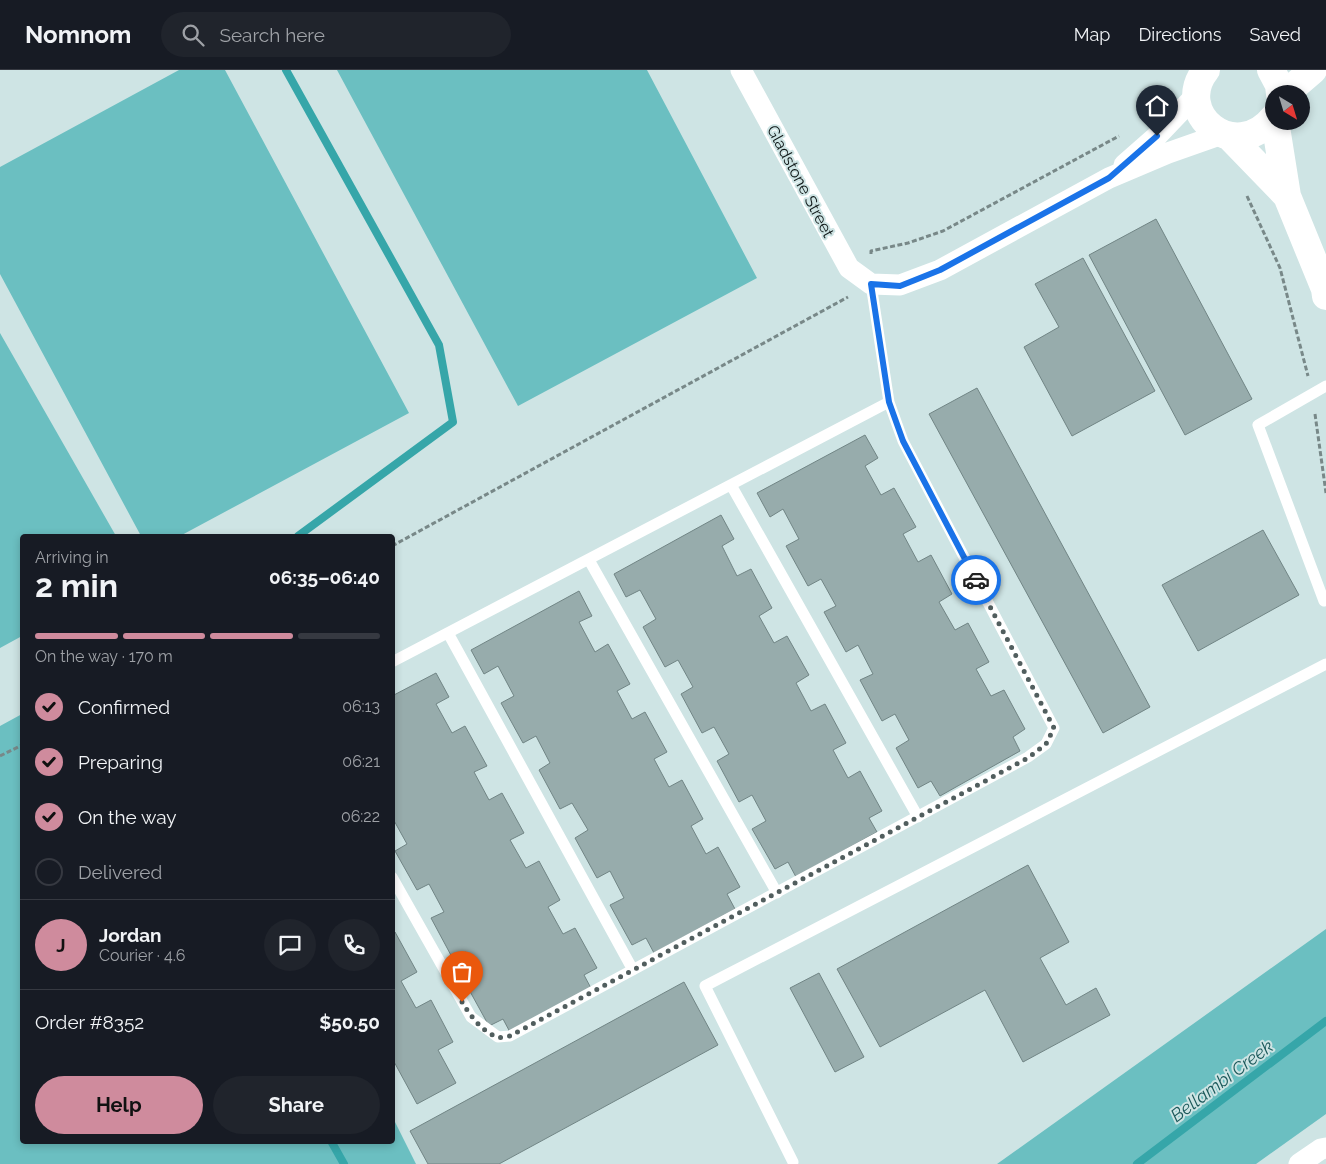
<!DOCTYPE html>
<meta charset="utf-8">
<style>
body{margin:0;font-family:Raleway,sans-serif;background:#20242c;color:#f1f3f6;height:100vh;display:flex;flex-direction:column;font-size:19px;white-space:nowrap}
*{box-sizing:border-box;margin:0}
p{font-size:16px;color:#9ea1a6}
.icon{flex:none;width:28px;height:28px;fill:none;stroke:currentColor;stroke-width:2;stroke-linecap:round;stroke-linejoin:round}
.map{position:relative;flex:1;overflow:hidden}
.panel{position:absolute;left:20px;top:464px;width:375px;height:610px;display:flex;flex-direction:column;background:#171b24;border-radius:5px;box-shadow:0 2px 8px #0003}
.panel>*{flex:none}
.needle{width:32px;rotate:142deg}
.tools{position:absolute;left:1265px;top:15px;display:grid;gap:10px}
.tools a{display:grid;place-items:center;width:45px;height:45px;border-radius:50%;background:#171b24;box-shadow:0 2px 8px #0003;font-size:25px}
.pin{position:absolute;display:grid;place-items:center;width:42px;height:42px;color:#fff;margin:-51px -21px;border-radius:50% 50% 50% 0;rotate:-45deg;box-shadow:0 0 5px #0007}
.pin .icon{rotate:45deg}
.courier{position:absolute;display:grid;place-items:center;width:50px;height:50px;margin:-25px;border:4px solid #1a73e8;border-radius:50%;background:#fff;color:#222;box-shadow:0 1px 6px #0007}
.headline em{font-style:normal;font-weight:700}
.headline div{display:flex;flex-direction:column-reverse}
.headline{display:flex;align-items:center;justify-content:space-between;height:85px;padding:0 15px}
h1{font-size:32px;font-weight:700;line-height:38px}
.bar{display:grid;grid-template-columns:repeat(4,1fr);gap:8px 5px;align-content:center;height:60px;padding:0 15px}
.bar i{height:6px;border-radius:4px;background:#363941}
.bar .active{background:#cf8b9d}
.bar p{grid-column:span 4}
.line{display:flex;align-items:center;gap:12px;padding:0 15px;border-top:1px solid #363941}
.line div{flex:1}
.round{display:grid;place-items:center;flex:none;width:52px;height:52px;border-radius:26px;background:#20242c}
ol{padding:0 15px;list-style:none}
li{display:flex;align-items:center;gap:15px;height:55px}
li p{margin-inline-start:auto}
li .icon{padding:5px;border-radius:50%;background:#cf8b9d;color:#111;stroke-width:4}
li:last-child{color:#9ea1a6}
li i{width:28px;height:28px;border:2px solid #363941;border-radius:50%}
.button{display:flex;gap:10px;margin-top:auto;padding:10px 15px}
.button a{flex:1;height:58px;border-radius:30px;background:#cf8b9d;color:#111;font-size:20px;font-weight:700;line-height:58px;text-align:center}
.button a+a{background:#20242c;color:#f1f3f6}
header{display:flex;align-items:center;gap:30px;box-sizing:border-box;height:70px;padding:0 25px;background:#171b24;border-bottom:1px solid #363941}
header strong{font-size:24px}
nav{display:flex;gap:28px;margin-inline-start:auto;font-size:18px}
.search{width:350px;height:45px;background:#20242c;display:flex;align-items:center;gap:12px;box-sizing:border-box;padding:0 18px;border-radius:28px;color:#9ea1a6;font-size:19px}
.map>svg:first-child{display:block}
</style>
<header>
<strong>Nomnom</strong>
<div class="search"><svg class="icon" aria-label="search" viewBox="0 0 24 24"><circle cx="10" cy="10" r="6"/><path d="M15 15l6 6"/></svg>Search here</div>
<nav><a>Map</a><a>Directions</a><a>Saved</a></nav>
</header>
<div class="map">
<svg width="1326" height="1094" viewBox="0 0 1326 1094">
<rect width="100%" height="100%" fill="#cee4e4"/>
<path fill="#6bbfc1" d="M179 0H225L409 343 180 466H141L0 204V97Z
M337 0H647L757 208 518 336Z
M0 263 116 466H22V566L0 578Z
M22 644V1071H392L393 1048 416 1094H0V656Z
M1326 859V1044L1256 1094H997Z"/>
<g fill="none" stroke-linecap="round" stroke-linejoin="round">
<path stroke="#36a6a9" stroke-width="8" d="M286 0 439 275 453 352 298 466
M331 1071 344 1094
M1137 1094 1326 951"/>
</g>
<path fill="#97acac" stroke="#718585" d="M1156 149 1252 329 1185 365 1089 185Z
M1083 188 1155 321 1072 366 1024 277 1059 257 1035 214Z
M977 318 1150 637 1103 663 929 344Z
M865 365 878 388 865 396 881 425 894 418 916 457 903 464 918 492 931 485 952 524 939 532 955 560 968 553 989 592 976 599 991 626 1004 620 1025 659 1013 667 1020 681 940 726 931 711 918 718 896 678 909 670 895 644 882 651 860 610 873 604 858 575 846 582 824 542 836 536 821 509 808 516 786 476 799 469 783 439 770 447 757 423Z
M721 445 734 469 722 476 737 506 751 499 772 538 759 546 774 573 787 566 809 605 796 613 811 641 825 634 846 673 833 680 848 708 860 701 882 741 869 748 877 762 796 807 788 792 775 799 752 759 766 751 752 725 739 732 717 691 729 684 714 657 702 663 681 624 693 617 678 590 665 597 643 557 656 549 640 520 626 527 614 504Z
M1263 460 1299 525 1198 581 1162 515Z
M579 521 592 546 579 552 595 582 608 574 630 614 617 621 632 649 645 642 667 682 654 689 669 717 682 710 703 749 691 756 706 784 718 777 740 817 727 824 735 839 654 883 646 868 632 875 610 835 624 828 610 801 597 808 575 768 588 760 572 733 560 739 539 700 550 693 536 666 523 673 501 633 514 626 498 596 484 604 471 580Z
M436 603 449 627 436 634 452 663 465 656 487 696 474 702 489 730 502 723 524 763 510 770 526 798 539 791 560 830 548 837 563 864 575 858 597 898 584 905 592 920 511 964 503 949 489 956 467 916 481 908 466 882 453 889 431 848 444 842 429 814 417 820 395 781 407 774 392 747V626Z
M1028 795 1069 872 1040 888 1066 935 1096 918 1110 945 1023 992 985 920 880 977 837 899Z
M395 862 417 902 401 911 416 938 431 930 453 972 438 980 456 1013 417 1034 392 988V864Z
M819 903 864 987 835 1002 790 918Z
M684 912 718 975 499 1094H428L410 1061Z"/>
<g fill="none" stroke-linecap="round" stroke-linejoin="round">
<path stroke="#788888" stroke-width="3" stroke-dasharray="5 2.5" stroke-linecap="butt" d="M1247 126 1280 198 1308 306
M871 184V181L908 173 943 161 1119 66
M1315 344 1326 423
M392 476 848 227
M0 686 22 675"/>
<path stroke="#fff" stroke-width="11" d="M1326 316 1258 355 1324 531 1326 530
M731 415 918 747
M589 490 777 823
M448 563 633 900
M392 592 889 332
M392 807 471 947 498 967 510 966 1028 687 1046 674 1054 658 903 371 889 332 871 214
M793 1092 705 916 1326 594"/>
<path stroke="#fff" stroke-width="21" d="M741 0 849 198 871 214 900 215 940 200 1109 108 1168 83 1222 64
M1124 95 1157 66 1197 24
M1299 1094 1321 1079 1326 1078"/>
<path stroke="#fff" stroke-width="28" d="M1206 0C1172 42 1234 96 1274 47
M1271 0 1279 15 1280 24
M1285 24 1313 0
M1275 51 1287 126 1325 219 1326 226
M1230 67 1287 126"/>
</g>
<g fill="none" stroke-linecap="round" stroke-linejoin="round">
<path stroke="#515e5e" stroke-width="5" stroke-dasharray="0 9" d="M462 932C470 945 481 961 497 967 501 968 506 967 510 966L1028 688 1046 674 1054 658 976 510"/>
<path stroke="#1a73e8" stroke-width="6" d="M976 510 903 371 889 332 871 214 900 216 940 200 1109 108 1157 66"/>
</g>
<g text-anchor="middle" stroke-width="4" stroke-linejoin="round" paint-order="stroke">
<g font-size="16" fill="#0e1616" stroke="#cee4e4">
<text transform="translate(801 111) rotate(62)" y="6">Gladstone Street</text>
</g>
<g font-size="18" font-style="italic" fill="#1b585a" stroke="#cee4e4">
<text transform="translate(1222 1011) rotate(-37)" y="6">Bellambi Creek</text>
</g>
</g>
</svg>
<div class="tools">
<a><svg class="needle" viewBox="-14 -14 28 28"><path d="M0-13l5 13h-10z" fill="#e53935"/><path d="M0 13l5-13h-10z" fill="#9ea1a6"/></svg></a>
</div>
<div class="pin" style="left:462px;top:932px;background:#ea580c"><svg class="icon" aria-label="bag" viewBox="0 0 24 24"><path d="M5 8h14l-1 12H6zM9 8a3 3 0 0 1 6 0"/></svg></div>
<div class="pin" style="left:1157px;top:66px;background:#1f2937"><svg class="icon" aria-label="home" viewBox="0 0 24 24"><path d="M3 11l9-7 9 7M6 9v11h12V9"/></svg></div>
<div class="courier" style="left:976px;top:510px"><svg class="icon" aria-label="car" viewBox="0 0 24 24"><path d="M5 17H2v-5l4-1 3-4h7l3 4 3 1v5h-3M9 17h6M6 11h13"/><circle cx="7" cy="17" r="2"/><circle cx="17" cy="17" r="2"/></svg></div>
<section class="panel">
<div class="headline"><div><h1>2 min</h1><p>Arriving in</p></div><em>06:35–06:40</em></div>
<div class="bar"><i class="active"></i><i class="active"></i><i class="active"></i><i></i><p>On the way · 170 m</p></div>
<ol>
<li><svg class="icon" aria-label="check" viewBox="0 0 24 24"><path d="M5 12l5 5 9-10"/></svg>Confirmed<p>06:13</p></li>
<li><svg class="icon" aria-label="check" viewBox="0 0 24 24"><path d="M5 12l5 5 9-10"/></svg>Preparing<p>06:21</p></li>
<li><svg class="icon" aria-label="check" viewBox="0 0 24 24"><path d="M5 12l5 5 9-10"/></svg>On the way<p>06:22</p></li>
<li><i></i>Delivered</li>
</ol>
<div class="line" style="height:90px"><b class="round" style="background:#cf8b9d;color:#111">J</b><div><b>Jordan</b><p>Courier · 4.6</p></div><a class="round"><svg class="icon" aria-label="chat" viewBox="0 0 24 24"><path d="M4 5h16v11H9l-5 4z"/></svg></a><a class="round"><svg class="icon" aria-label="phone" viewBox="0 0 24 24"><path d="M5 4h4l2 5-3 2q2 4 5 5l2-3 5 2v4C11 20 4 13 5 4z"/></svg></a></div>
<div class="line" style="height:65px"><div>Order #8352</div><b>$50.50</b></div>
<div class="button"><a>Help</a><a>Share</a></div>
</section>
</div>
